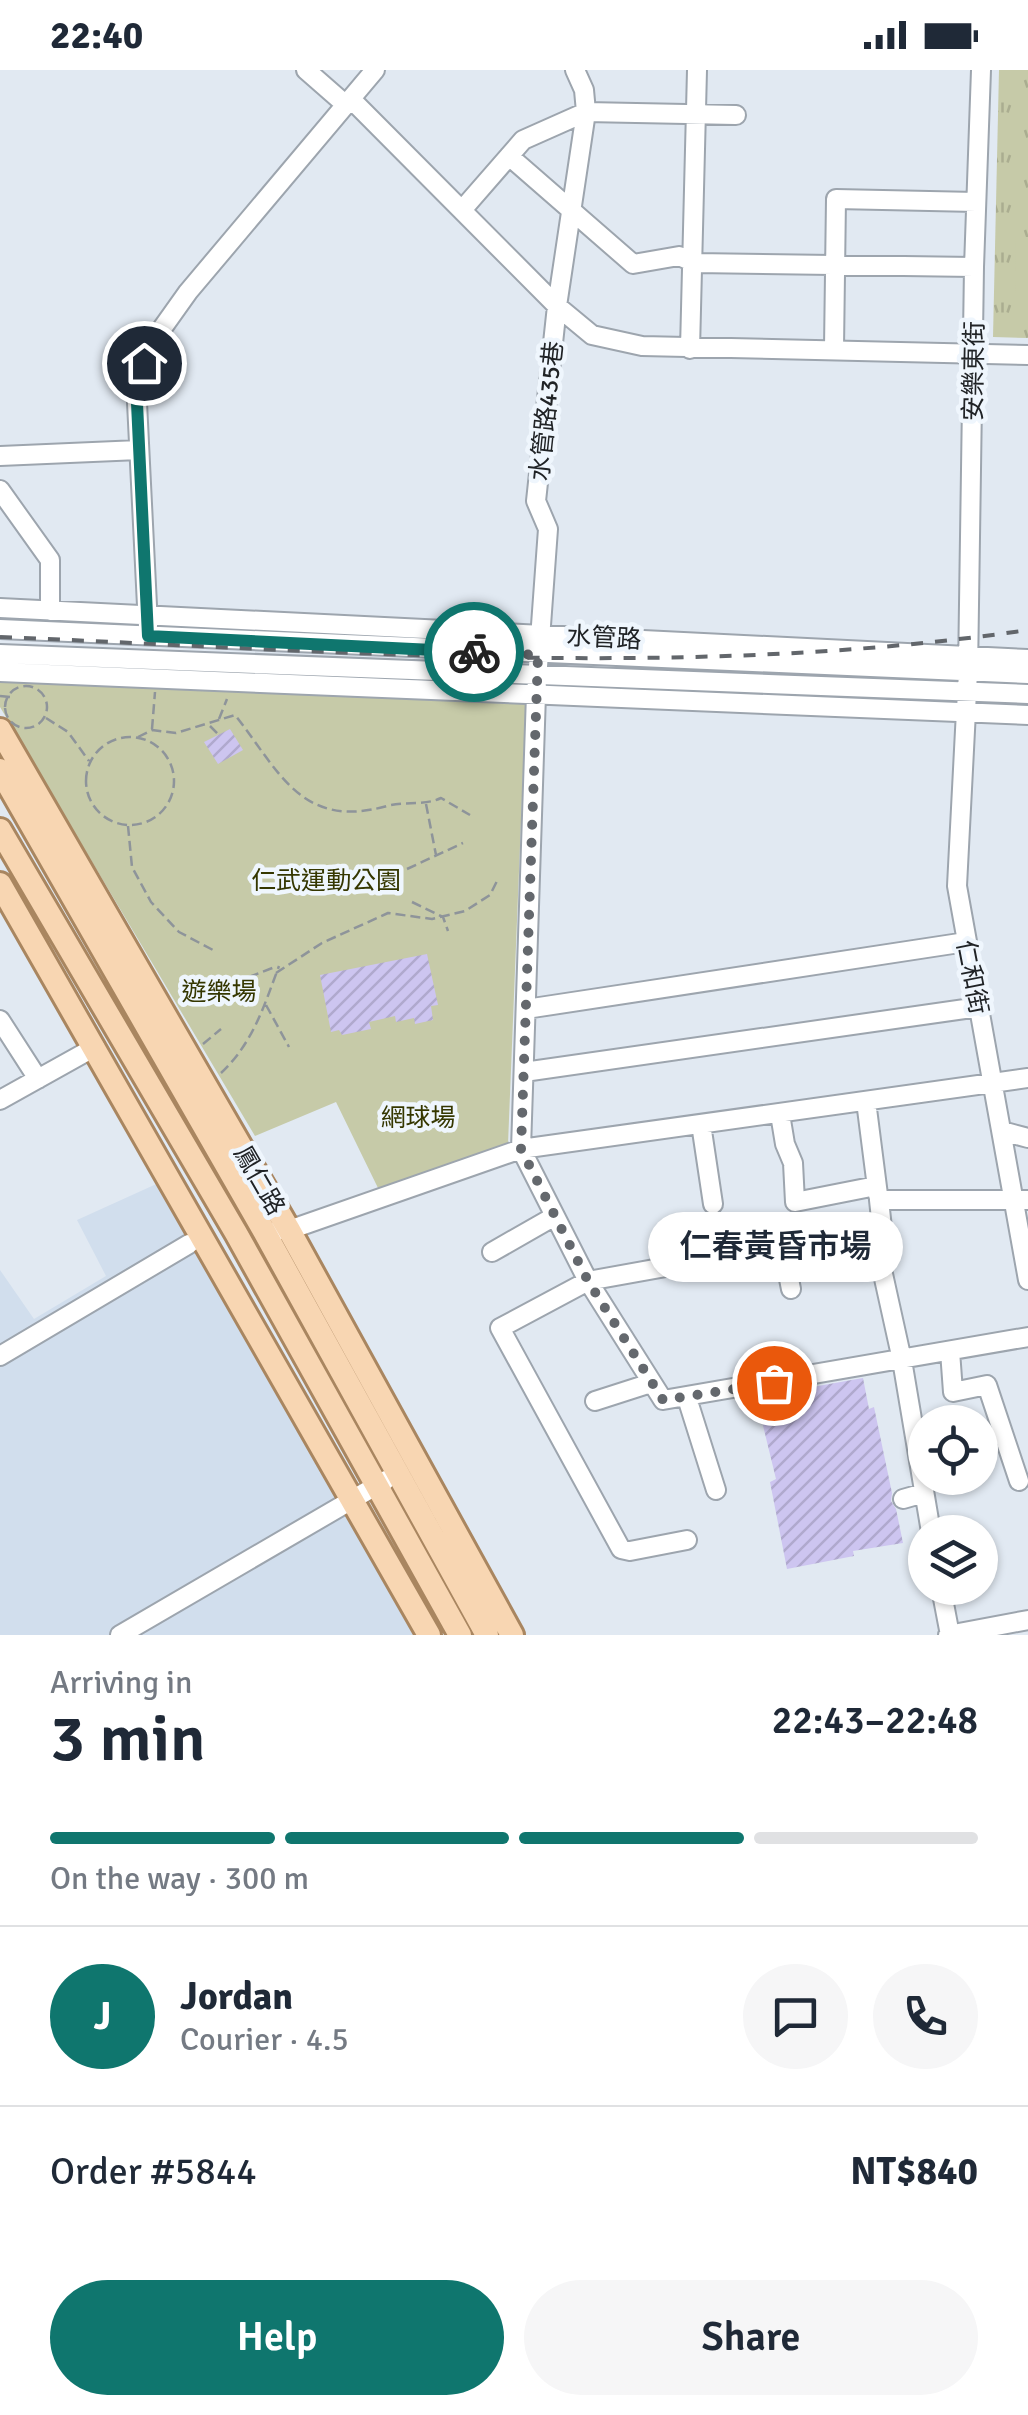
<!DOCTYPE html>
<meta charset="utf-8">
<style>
body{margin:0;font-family:Signika,"Noto Sans TC",sans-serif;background:#f6f6f7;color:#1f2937;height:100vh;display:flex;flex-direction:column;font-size:38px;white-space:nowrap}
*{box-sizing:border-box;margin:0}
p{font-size:32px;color:#747a83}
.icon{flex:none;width:55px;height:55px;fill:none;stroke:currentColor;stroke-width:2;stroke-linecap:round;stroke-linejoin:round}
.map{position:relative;height:1565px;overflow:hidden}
.details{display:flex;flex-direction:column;background:#fff;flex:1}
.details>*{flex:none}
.fabs{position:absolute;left:908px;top:1335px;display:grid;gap:20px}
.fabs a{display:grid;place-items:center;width:90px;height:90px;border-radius:50%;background:#fff;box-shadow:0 2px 8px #0004;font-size:50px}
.pin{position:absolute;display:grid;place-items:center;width:85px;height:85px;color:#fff;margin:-42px;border:5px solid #fff;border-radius:50%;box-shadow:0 2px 10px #0007}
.courier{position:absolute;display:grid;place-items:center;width:100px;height:100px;margin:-50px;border:8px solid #0f766e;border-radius:50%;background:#fff;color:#222;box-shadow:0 2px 12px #0007}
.bubble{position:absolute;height:70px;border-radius:35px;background:#fff;box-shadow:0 2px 8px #0004;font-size:32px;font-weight:600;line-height:70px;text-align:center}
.headline em{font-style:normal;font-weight:600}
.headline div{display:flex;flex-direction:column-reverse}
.headline{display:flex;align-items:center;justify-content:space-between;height:170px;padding:0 50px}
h1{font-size:65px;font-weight:600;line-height:75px}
.bar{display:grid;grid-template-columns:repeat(4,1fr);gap:15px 10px;align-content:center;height:120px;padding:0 50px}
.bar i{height:12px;border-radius:8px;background:#e0e1e3}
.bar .selected{background:#0f766e}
.bar p{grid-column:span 4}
.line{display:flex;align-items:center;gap:25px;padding:0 50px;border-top:2px solid #e0e1e3}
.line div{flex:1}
.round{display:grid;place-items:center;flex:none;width:105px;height:105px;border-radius:52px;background:#f6f6f7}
.action{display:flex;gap:20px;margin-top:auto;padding:20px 50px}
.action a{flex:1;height:115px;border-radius:60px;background:#0f766e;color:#fff;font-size:40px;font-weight:600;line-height:115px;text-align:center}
.action a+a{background:#f6f6f7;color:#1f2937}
.status{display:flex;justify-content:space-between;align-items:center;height:70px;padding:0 50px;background:#fff;direction:ltr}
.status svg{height:28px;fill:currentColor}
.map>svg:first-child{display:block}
</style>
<div class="status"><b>22:40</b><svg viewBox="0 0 49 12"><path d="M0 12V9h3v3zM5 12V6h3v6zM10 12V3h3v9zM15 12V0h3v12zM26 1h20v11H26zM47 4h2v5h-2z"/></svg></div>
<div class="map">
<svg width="1028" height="1565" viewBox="0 0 1028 1565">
<defs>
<pattern id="grass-tufts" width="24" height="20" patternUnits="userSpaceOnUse" patternTransform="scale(2.5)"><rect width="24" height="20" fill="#c6caa8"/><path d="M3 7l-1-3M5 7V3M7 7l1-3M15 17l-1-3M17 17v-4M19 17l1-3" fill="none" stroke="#aaad90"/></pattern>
<pattern id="building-hatch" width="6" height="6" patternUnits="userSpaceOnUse" patternTransform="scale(2.5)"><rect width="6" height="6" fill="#cdc5f0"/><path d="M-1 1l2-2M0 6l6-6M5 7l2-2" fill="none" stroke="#b0a9ce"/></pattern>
</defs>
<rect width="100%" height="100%" fill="#e1e9f2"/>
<path fill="#d1deed" d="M163 1111 423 1565H0V1200L34 1249 106 1206 77 1150Z"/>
<path fill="url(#grass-tufts)" d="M999 0H1028V268L993 267Z"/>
<path fill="#c6caa8" d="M1016 167H1028V224H1015Z
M0 602 526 627 508 1074 378 1118 336 1032 255 1066 0 637Z"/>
<path fill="url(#building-hatch)" d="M230 659 243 680 218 694 204 672Z
M427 884 438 935 431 936 433 950 415 954 414 948 396 952 395 946 369 952 371 959 342 965 339 960 331 962 320 905Z
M863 1308 869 1339 874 1337 892 1423 891 1431 896 1439 903 1473 853 1481 854 1486 787 1499 770 1412 776 1409 756 1327Z"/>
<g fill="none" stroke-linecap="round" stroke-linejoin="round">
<g stroke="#9da5ae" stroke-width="22">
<path id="minor" d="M306 0 346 35
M575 0 584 20 586 42 557 236 536 431 548 459 536 624 521 1079 588 1211 663 1330 1028 1267
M981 0 974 197 968 602 957 816 1028 1210
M351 29 557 236 592 265 642 276 1028 285
M509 86 633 194 679 186 695 193 974 197
M462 140 523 70 586 42 736 45
M834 278 836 129 976 132
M690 279 697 0
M0 386 139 380
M0 420 50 490V541
M0 538 1028 589
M148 556 136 312 151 274 188 222 375 0
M0 559 1028 604
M0 584 1028 624
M0 602 1028 645
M526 939 966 872
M0 950 38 1009
M524 1002 979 937
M0 1030 95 977
M866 1031 878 1125
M780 1044 785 1074 793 1093 795 1132 876 1116
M701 1054 713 1134
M1002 1061 1028 1068
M278 1160H289L521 1079 1028 1008
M782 1174 791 1219
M492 1182 555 1146
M883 1204 902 1290 931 1462
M950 1281 953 1322 987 1315 1019 1411
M0 1286 189 1174
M687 1328 716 1420
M595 1331 651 1313
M903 1429 924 1423
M687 1470 630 1481 621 1479 500 1258 588 1211 882 1158 879 1130H1028
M941 1518 950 1565
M120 1565 386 1410
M948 1565 1028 1550"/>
</g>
<g stroke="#a98660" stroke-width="28">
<path id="major" d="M0 660 289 1160 512 1565
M0 700 264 1161 487 1565
M0 760 236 1163 460 1565
M0 814 429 1565"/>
</g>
<path stroke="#8e949a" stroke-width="2.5" stroke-dasharray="10 5" stroke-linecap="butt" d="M5 637a21 21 0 1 1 42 0a21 21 0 1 1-42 0Z
M0 626 11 627
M46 648 68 662 89 691
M219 649 227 629
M210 656 219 665
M152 659 155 622
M86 711a44 44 0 1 1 88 0a44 44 0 1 1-88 0Z
M138 667 152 660 176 663 235 645C280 702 301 760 387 736 405 731 424 736 441 728L470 745
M426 734 436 785
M128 756 132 797 151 832 179 862 213 880
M407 799 463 773
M412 832 443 847 448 861
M276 903 322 873 388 843 432 849 465 841 490 825 498 809
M249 907 275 897
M266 935 289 977
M203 974 221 959
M221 1003C253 973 264 936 279 896"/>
<use href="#minor" stroke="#fff" stroke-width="18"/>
<use href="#major" stroke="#f8d6b2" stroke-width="22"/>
<path stroke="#62666b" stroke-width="4" stroke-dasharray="12 12" stroke-linecap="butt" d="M0 567C343 581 687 610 1028 560"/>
</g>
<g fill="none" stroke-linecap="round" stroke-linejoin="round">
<path stroke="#64686d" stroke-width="10" stroke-dasharray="0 18" d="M474 582 538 585 521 1079 588 1211 663 1330 774 1313"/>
<path stroke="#0f766e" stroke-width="12" d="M144 293 136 312 148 566 474 582"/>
</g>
<g text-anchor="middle" stroke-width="9" stroke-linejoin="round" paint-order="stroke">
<g font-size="25" fill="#202326" stroke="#eff6fd">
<text transform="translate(973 301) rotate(-89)" y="9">安樂東街</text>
<text transform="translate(546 341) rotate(-84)" y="9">水管路435巷</text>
<text transform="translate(604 567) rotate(3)" y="9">水管路</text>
<text transform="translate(973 907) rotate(79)" y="9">仁和街</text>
<text transform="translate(260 1110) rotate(60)" y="9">鳳仁路</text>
</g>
<g font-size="25" fill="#353700" stroke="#eff6fd">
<text x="326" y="819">仁武運動公園</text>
<text x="219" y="930">遊樂場</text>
<text x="418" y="1056">網球場</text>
</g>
</g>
</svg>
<div class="fabs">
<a><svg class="icon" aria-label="locate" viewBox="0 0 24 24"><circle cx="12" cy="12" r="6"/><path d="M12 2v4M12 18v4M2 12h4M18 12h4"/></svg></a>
<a><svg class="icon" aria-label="layers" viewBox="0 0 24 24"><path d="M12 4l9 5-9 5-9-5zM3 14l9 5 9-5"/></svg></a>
</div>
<div class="pin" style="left:774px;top:1313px;background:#ea580c"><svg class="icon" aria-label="bag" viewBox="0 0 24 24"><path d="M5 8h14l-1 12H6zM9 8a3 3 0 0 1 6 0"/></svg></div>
<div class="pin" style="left:144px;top:293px;background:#1f2937"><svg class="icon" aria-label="home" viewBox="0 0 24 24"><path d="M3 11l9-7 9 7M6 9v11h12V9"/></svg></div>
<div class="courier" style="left:474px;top:582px"><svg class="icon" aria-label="bike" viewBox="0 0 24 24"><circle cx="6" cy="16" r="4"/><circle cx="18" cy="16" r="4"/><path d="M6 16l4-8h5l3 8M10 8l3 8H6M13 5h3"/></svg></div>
<div class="bubble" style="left:648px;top:1142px;width:255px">仁春黃昏市場</div>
</div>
<section class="details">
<div class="headline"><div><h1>3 min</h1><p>Arriving in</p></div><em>22:43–22:48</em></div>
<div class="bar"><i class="selected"></i><i class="selected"></i><i class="selected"></i><i></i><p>On the way · 300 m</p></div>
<div class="line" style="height:180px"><b class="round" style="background:#0f766e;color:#fff">J</b><div><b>Jordan</b><p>Courier · 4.5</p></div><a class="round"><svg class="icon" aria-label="chat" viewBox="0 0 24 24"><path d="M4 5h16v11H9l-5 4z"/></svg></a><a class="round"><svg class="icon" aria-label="phone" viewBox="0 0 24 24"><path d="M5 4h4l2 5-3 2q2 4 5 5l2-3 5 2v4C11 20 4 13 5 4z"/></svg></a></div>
<div class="line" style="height:130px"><div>Order #5844</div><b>NT$840</b></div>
<div class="action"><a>Help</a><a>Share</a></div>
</section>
